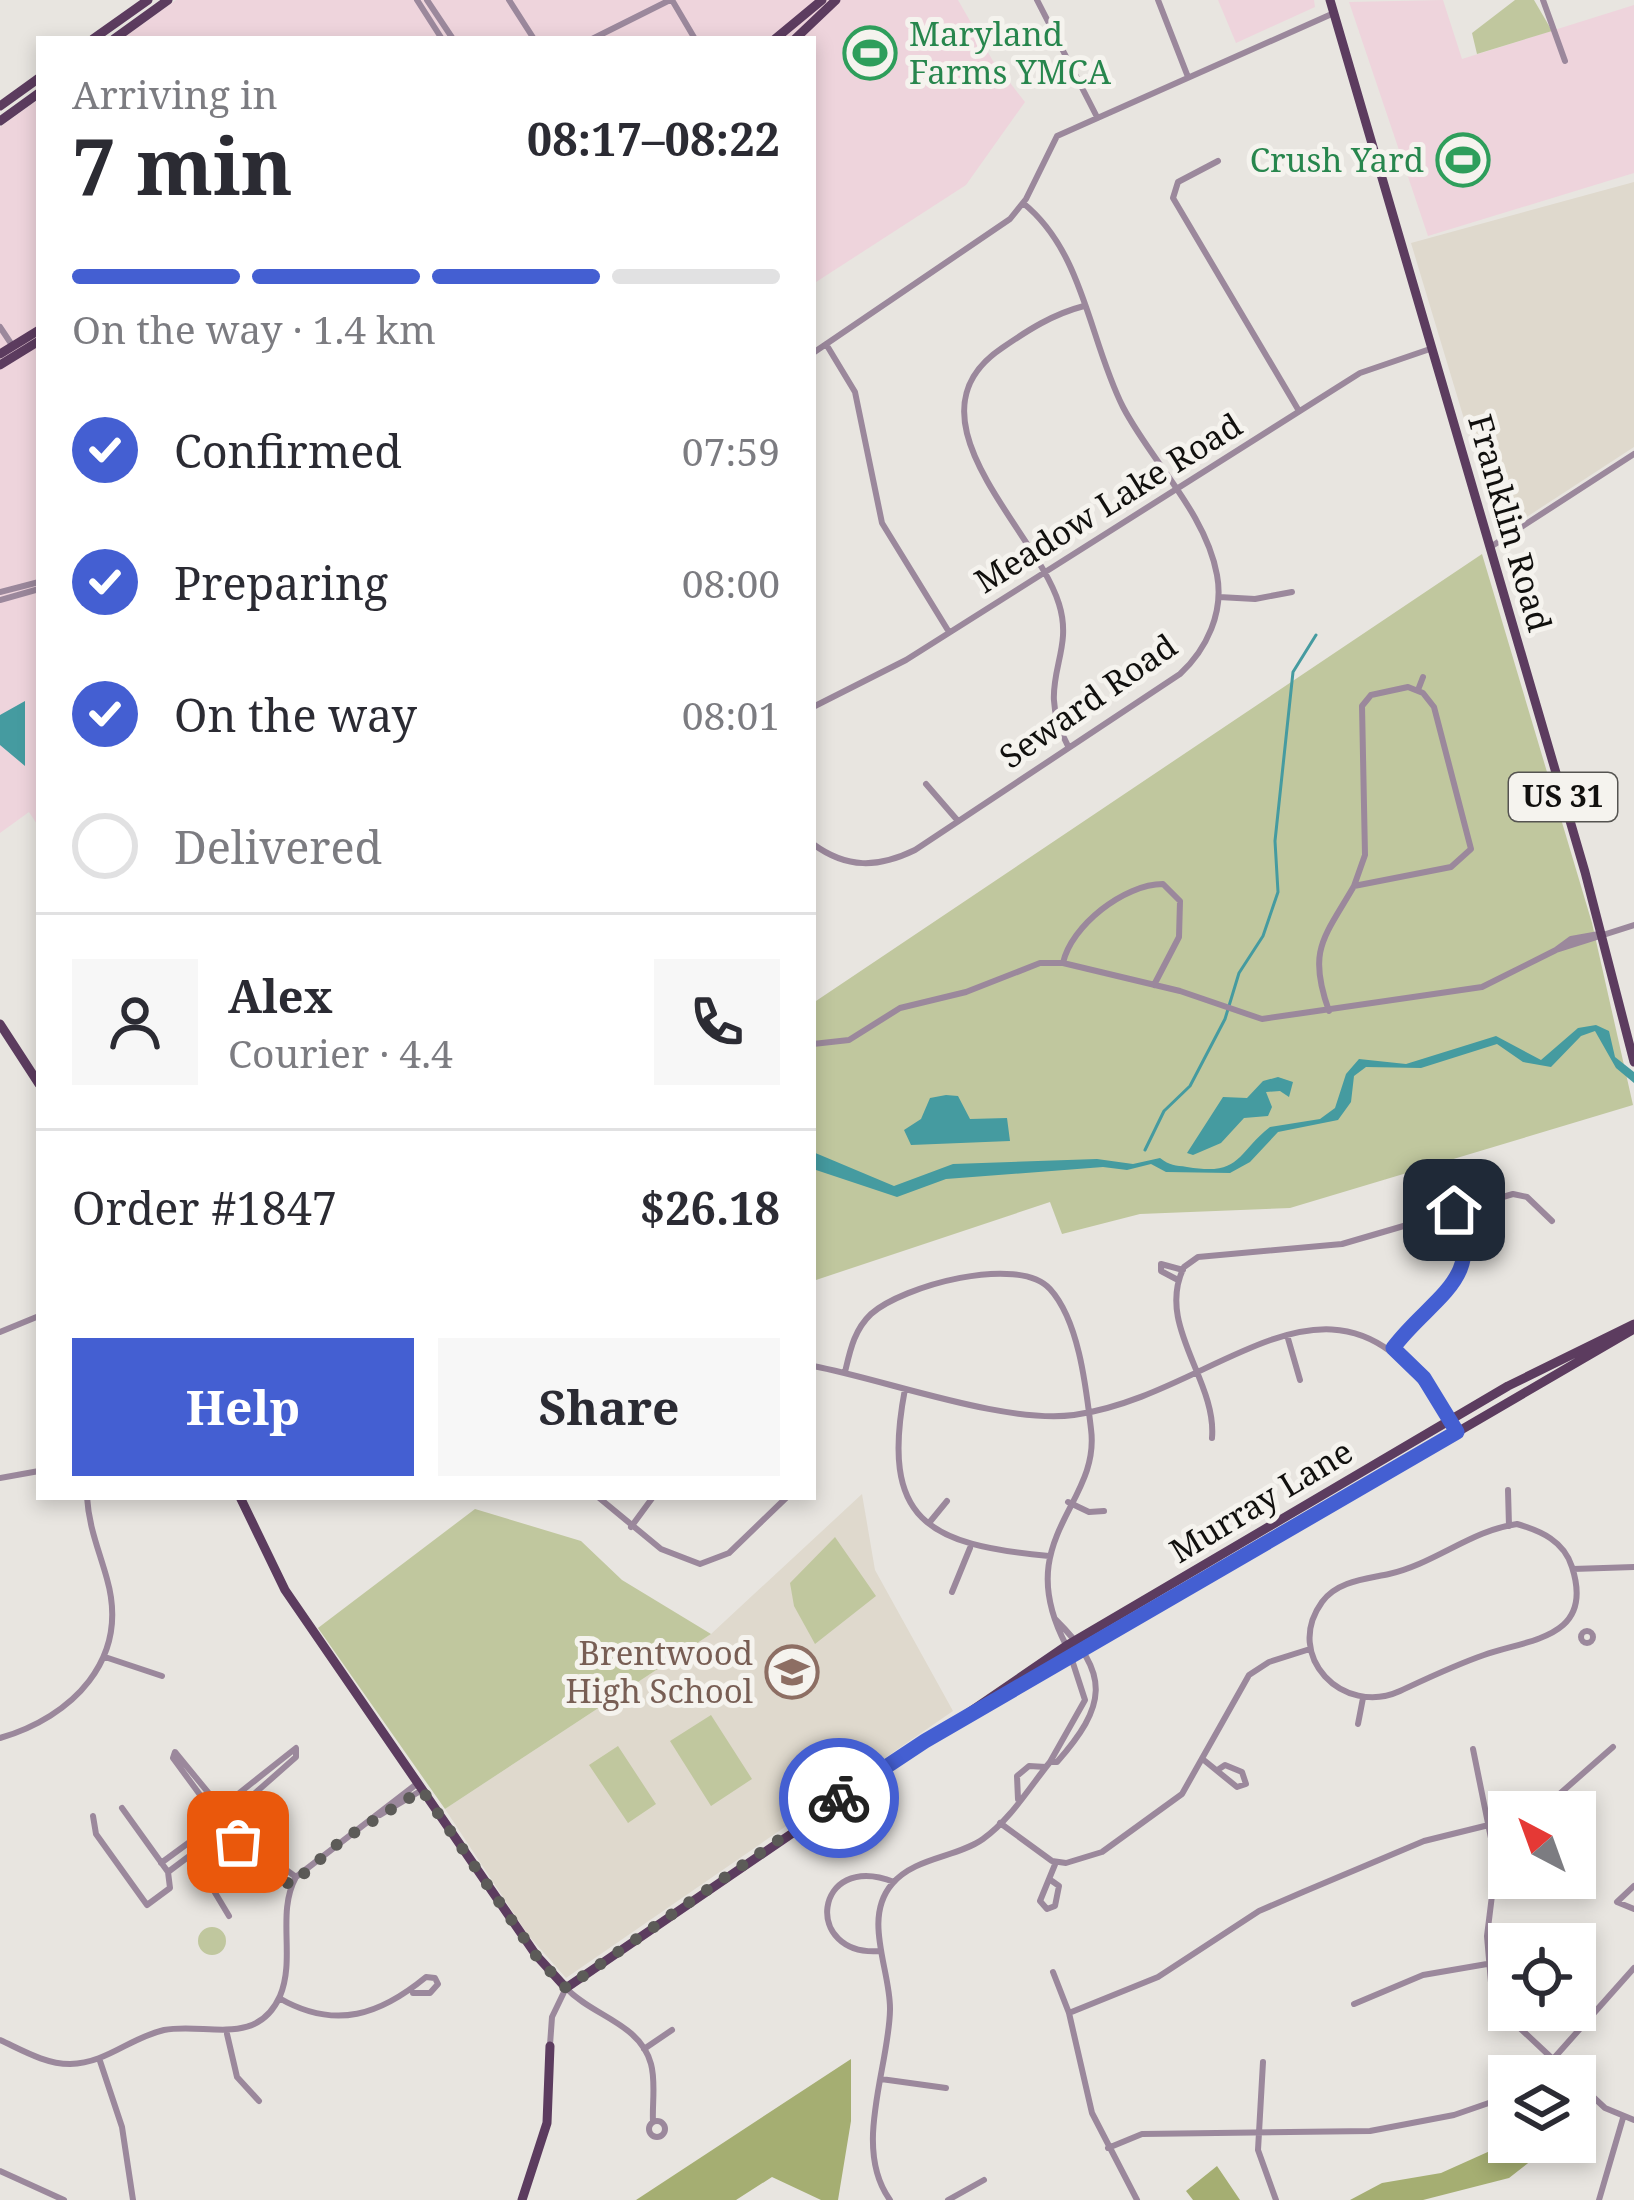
<!DOCTYPE html>
<meta charset="utf-8">
<style>
body{margin:0;font-family:"Noto Serif",serif;background:#f7f7f7;color:#2b2b33;height:100vh;display:flex;flex-direction:column;font-size:45px;white-space:nowrap}
*{box-sizing:border-box;margin:0}
p{font-size:39px;color:#7c7c81}
.icon{flex:none;width:66px;height:66px;fill:none;stroke:currentColor;stroke-width:2;stroke-linecap:round;stroke-linejoin:round}
.map{position:relative;flex:1;overflow:hidden}
.details{position:absolute;left:36px;top:36px;width:780px;height:1464px;display:flex;flex-direction:column;background:#fff;border-radius:0px;box-shadow:0 6px 18px #0003}
.details>*{flex:none}
.needle{width:78px;rotate:319deg}
.tools{position:absolute;left:1488px;top:1791px;display:grid;gap:24px}
.tools a{display:grid;place-items:center;width:108px;height:108px;border-radius:0px;background:#fff;box-shadow:0 6px 18px #0003;font-size:60px}
.pin{position:absolute;display:grid;place-items:center;width:102px;height:102px;color:#fff;margin:-51px;border-radius:24px;box-shadow:0 6px 18px #0006}
.courier{position:absolute;display:grid;place-items:center;width:120px;height:120px;margin:-60px;border:9px solid #445fd2;border-radius:50%;background:#fff;color:#222;box-shadow:0 3px 15px #0007}
.head em{font-style:normal;font-weight:700}
.head div{display:flex;flex-direction:column-reverse}
.head{display:flex;align-items:center;justify-content:space-between;height:204px;padding:0 36px}
h1{font-size:78px;font-weight:700;line-height:90px}
.bar{display:grid;grid-template-columns:repeat(4,1fr);gap:18px 12px;align-content:center;height:144px;padding:0 36px}
.bar i{height:15px;border-radius:9px;background:#e1e1e2}
.bar .active{background:#445fd2}
.bar p{grid-column:span 4}
.line{display:flex;align-items:center;gap:30px;padding:0 36px;border-top:3px solid #e1e1e2}
.line div{flex:1}
.round{display:grid;place-items:center;flex:none;width:126px;height:126px;border-radius:0px;background:#f7f7f7}
ol{padding:0 36px;list-style:none}
li{display:flex;align-items:center;gap:36px;height:132px}
li p{margin-inline-start:auto}
li .icon{padding:12px;border-radius:50%;background:#445fd2;color:#fff;stroke-width:4}
li:last-child{color:#7c7c81}
li i{width:66px;height:66px;border:6px solid #e1e1e2;border-radius:50%}
.primary-button{display:flex;gap:24px;margin-top:auto;padding:24px 36px}
.primary-button a{flex:1;height:138px;border-radius:0px;background:#445fd2;color:#fff;font-size:48px;font-weight:700;line-height:138px;text-align:center}
.primary-button a+a{background:#f7f7f7;color:#2b2b33}
.map>svg:first-child{display:block}
</style>
<div class="map">
<svg width="1634" height="2200" viewBox="0 0 1634 2200">
<rect width="100%" height="100%" fill="#e8e5e0"/>
<path fill="#eed4dc" d="M176 0H958L993 61 1025 102 966 185 813 284V39H122Z
M1218 0H1314L1315 7 1236 43Z
M1443 0 1462 59 1634 5V173L1428 236 1349 2Z
M39 99V827L29 812 0 833V127Z"/>
<path fill="#dfd9cd" d="M1634 182V447L1499 535 1411 243Z
M862 1494 875 1570 953 1711 566 1978 528 1935 445 1809 711 1634Z"/>
<path fill="#c0c79e" d="M1515 0H1534L1552 31 1477 54 1472 33Z
M1482 554 1592 923 1633 1105 1290 1208 1140 1214 1062 1234 1050 1202 813 1281V1003Z
M475 1509 581 1541 622 1580 711 1634 445 1809 318 1628Z
M835 1537 876 1596 815 1644 794 1606 790 1583Z
M711 1715 752 1779 711 1806 670 1741Z
M618 1746 656 1804 628 1823 589 1765Z
M198 1941a14 14 0 1 1 28 0a14 14 0 1 1-28 0Z"/>
<path fill="#a5ae72" d="M851 2059V2121L838 2200H821L772 2177 736 2200H636Z
M1510 2142H1555L1509 2178 1423 2200H1350L1382 2183 1441 2173Z
M1217 2166 1240 2200H1193L1186 2191Z"/>
<path fill="#459ba0" d="M25 701V766L0 745V715Z
M1596 1025 1609 1031 1615 1057 1634 1072V1083L1616 1068 1595 1031 1581 1036 1551 1067 1523 1062 1497 1044 1421 1068 1366 1067 1354 1076 1351 1102 1338 1120 1278 1132 1250 1162 1230 1173 1166 1172 1151 1164 1127 1170 1103 1167 946 1179 897 1197 813 1169V1152L894 1186 953 1164 1097 1159 1133 1164 1160 1158C1170 1166 1175 1165 1187 1167 1241 1176 1235 1155 1270 1127L1320 1119 1335 1108 1346 1074 1359 1059 1406 1064 1496 1036 1541 1060 1578 1028Z
M1278 1077 1293 1082 1289 1097 1280 1091 1266 1092 1272 1107 1268 1116 1244 1118 1221 1143 1193 1155 1187 1153 1223 1097 1247 1098 1263 1081Z
M946 1095 958 1096 970 1119 1007 1118 1010 1141 911 1145 904 1130 921 1119 930 1098Z"/>
<g fill="none" stroke-linecap="round" stroke-linejoin="round">
<path stroke="#459ba0" stroke-width="3" d="M1145 1150 1164 1111 1190 1086 1225 1019 1239 973 1263 936 1278 892 1275 841 1293 672 1316 635"/>
<path stroke="#9b889c" stroke-width="6" d="M417 0 442 39
M427 0 453 39
M509 0 534 39
M672 0 695 39
M1037 0 1097 117
M1158 0 1188 77
M1543 0 1565 61
M592 39 670 0
M1218 161 1178 182 1173 198 1299 411
M0 327 12 345
M826 344 855 392 882 523 949 632
M813 353 1010 219 1026 199 1057 136 1334 13
M1492 546 1634 454
M0 592 39 582
M1219 597 1255 599 1292 592
M0 600 39 589
M1408 687 1423 693 1434 707 1471 849 1451 867 1354 886 1365 855 1362 706 1371 695Z
M1418 690 1423 677
M813 707 906 660 1360 373 1430 349
M1068 746C1033 682 1076 658 1059 604 1036 529 899 417 1002 348 1028 330 1053 314 1084 306
M926 784 958 821
M813 844C847 869 878 868 915 850L1180 674C1207 649 1224 612 1217 575 1206 513 1151 461 1123 407 1089 340 1084 252 1023 203
M1599 934 1571 939 1556 950 1634 925
M1063 963C1071 926 1124 884 1163 884L1180 901 1179 937 1154 985
M1329 1011C1307 950 1324 938 1354 886
M813 1044 849 1040 900 1008 966 992 1040 963H1063L1180 991 1262 1019 1482 987 1556 950
M1178 1280 1161 1271V1264L1183 1270
M0 1332 39 1316
M1287 1335 1300 1380
M1392 1348C1430 1298 1488 1279 1454 1210
M813 1366C887 1380 1003 1424 1074 1415 1224 1394 1338 1229 1448 1422
M845 1372C850 1351 854 1330 871 1314 902 1286 1018 1254 1050 1289 1079 1321 1086 1387 1091 1429 1101 1505 1010 1538 1066 1645
M905 1389C880 1520 927 1545 1049 1556
M1212 1438C1217 1380 1155 1325 1184 1267L1198 1257 1342 1244 1513 1194 1527 1197 1552 1221
M0 1478 39 1471
M1508 1490 1509 1526
M598 1497 661 1549 700 1564 729 1553 787 1497
M1068 1502 1089 1512 1104 1511
M929 1523 947 1501
M1517 1524C1541 1531 1564 1541 1572 1567 1595 1638 1530 1639 1484 1655 1455 1665 1428 1678 1400 1691 1343 1717 1283 1656 1322 1602 1337 1581 1366 1579 1389 1574 1434 1564 1472 1530 1517 1524Z
M631 1527 653 1497
M1573 1569 1634 1567
M952 1592 970 1548
M1055 1619C1112 1675 1106 1706 1057 1762H1050L1085 1700 1071 1657
M1581 1637a6 6 0 1 1 12 0a6 6 0 1 1-12 0Z
M105 1657 162 1676
M1358 1724 1363 1698
M0 1738C72 1717 130 1660 107 1579 99 1550 89 1528 87 1497
M1473 1749 1496 1863 1487 1936 1492 1994 1508 2017 1571 2076
M1205 1761 1237 1787 1246 1784 1242 1772 1225 1765 1219 1769
M1018 1799 1017 1776 1029 1766 1046 1767
M228 1802 296 1748V1757L236 1810
M209 1807 173 1758 175 1752 216 1802
M122 1808 168 1872
M1539 1812 1613 1747
M380 1815 422 1790
M93 1816 96 1834 147 1905 170 1888 168 1872
M238 1820 230 1832 217 1834 205 1816 216 1802 233 1805 249 1843 296 1877
M1000 1823 1052 1861 1066 1863 1102 1852 1182 1794 1249 1675 1269 1662 1310 1649
M225 1834 291 1885
M161 1863 206 1830
M168 1872 204 1845 210 1831
M1052 1881 1059 1886 1055 1906 1047 1909 1040 1901 1056 1862
M1634 1886 1617 1902 1634 1909
M229 1916 214 1891 229 1884 249 1885 262 1867
M881 1951C802 1958 813 1850 894 1882
M1053 1972 1069 2013 1092 2113 1137 2200
M279 1998C336 2031 381 2014 426 1977L435 1978 438 1984 430 1993H413
M1354 2004 1423 1975 1487 1964
M1069 2013 1158 1977 1259 1911 1303 1892 1424 1841 1509 1820
M227 2034 237 2077 259 2101
M0 2040C22 2050 45 2064 70 2064 107 2063 129 2038 164 2030 205 2022 257 2048 280 1996 296 1958 276 1913 296 1877L418 1783
M550 2045 552 2017 566 1988C592 2016 640 2023 651 2064 656 2082 652 2104 653 2122
M644 2049 672 2030
M100 2061 122 2127 133 2200
M1263 2062 1258 2150 1276 2200
M1538 2076 1634 1968
M881 2079 946 2088
M1575 2080 1605 2108 1634 2120
M649 2129a8 8 0 1 1 16 0a8 8 0 1 1-16 0Z
M1108 2148 1142 2134 1370 2131 1454 2115 1509 2096
M0 2171 64 2200
M890 2200C852 2148 889 2068 890 2010 891 1971 862 1919 892 1884 915 1857 956 1858 983 1839 1010 1820 1029 1788 1050 1762
M948 2200 984 2180
M1599 2200 1623 2118"/>
<path stroke="#5c3c5f" stroke-width="9" d="M1330 0 1585 872 1634 1062
M93 39 148 0
M114 39 168 0
M775 39 822 0
M795 39 836 0
M0 106 39 78
M0 121 39 93
M0 354 39 330
M0 365 39 341
M0 1024 39 1084
M240 1497 285 1590 536 1955 566 1988 1066 1646 1508 1386 1634 1324
M960 1722 1634 1329
M522 2200 547 2123 550 2046"/>
</g>
<g fill="none" stroke-linecap="round" stroke-linejoin="round">
<path stroke="#5c5b58" stroke-width="12" stroke-dasharray="0 21.6" d="M238 1842 262 1867 291 1885 341 1841 422 1790 537 1957 566 1988 839 1798"/>
<path stroke="#445fd2" stroke-width="15" d="M839 1798 925 1741 1457 1432 1424 1378 1393 1348C1430 1298 1488 1279 1454 1210"/>
</g>
<defs>
<g id="stadium-ring" transform="scale(2.7)"><circle r="9.5" fill="#f5f3ee" stroke="#2e9e5b" stroke-width="1.5"/><path d="M0-5a6.5 5 0 1 0 0 10a6.5 5 0 1 0 0-10ZM-3.5-1.8h7v3.6h-7Z" fill="#2e9e5b"/></g>
<g id="school-ring" transform="scale(2.7)"><circle r="9.5" fill="#f5f3ee" stroke="#8d6e63" stroke-width="1.5"/><path d="M0-5L7-2L0 1L-7-2ZM-4 1L0 2.5L4 1V4Q0 6-4 4Z" fill="#8d6e63"/></g>
</defs>
<g fill-rule="evenodd">
<use href="#stadium-ring" x="870" y="53"/>
<use href="#stadium-ring" x="1463" y="160"/>
<use href="#school-ring" x="792" y="1672"/>
</g>
<g text-anchor="middle" stroke-width="10" stroke-linejoin="round" paint-order="stroke">
<rect fill="#f5f3ee" stroke="#555451" stroke-width="3" x="1509" y="773" width="108" height="48" rx="9"/>
<g font-size="30" font-weight="bold" fill="#11100e">
<text x="1563" y="807">US 31</text>
</g>
<g font-size="33" fill="#27864d" stroke="#f5f3ee" text-anchor="start">
<text x="909" y="46">Maryland<tspan x="909" dy="38">Farms YMCA</tspan></text>
<text x="1424" y="172" text-anchor="end">Crush Yard</text>
</g>
<g font-size="33" fill="#11100e" stroke="#f5f3ee">
<text transform="translate(1108 503) rotate(-32)" y="12">Meadow Lake Road</text>
<text transform="translate(1510 523) rotate(74)" y="12">Franklin Road</text>
<text transform="translate(1088 701) rotate(-35)" y="12">Seward Road</text>
<text transform="translate(1261 1501) rotate(-31)" y="12">Murray Lane</text>
</g>
<g font-size="33" fill="#785e54" stroke="#f5f3ee" text-anchor="end">
<text x="753" y="1665">Brentwood<tspan x="753" dy="38">High School</tspan></text>
</g>
</g>
</svg>
<div class="tools">
<a><svg class="needle" viewBox="-14 -14 28 28"><path d="M0-13l5 13h-10z" fill="#e53935"/><path d="M0 13l5-13h-10z" fill="#7c7c81"/></svg></a>
<a><svg class="icon" aria-label="locate" viewBox="0 0 24 24"><circle cx="12" cy="12" r="6"/><path d="M12 2v4M12 18v4M2 12h4M18 12h4"/></svg></a>
<a><svg class="icon" aria-label="layers" viewBox="0 0 24 24"><path d="M12 4l9 5-9 5-9-5zM3 14l9 5 9-5"/></svg></a>
</div>
<div class="pin" style="left:238px;top:1842px;background:#ea580c"><svg class="icon" aria-label="bag" viewBox="0 0 24 24"><path d="M5 8h14l-1 12H6zM9 8a3 3 0 0 1 6 0"/></svg></div>
<div class="pin" style="left:1454px;top:1210px;background:#1f2937"><svg class="icon" aria-label="home" viewBox="0 0 24 24"><path d="M3 11l9-7 9 7M6 9v11h12V9"/></svg></div>
<div class="courier" style="left:839px;top:1798px"><svg class="icon" aria-label="bike" viewBox="0 0 24 24"><circle cx="6" cy="16" r="4"/><circle cx="18" cy="16" r="4"/><path d="M6 16l4-8h5l3 8M10 8l3 8H6M13 5h3"/></svg></div>
<section class="details">
<div class="head"><div><h1>7 min</h1><p>Arriving in</p></div><em>08:17–08:22</em></div>
<div class="bar"><i class="active"></i><i class="active"></i><i class="active"></i><i></i><p>On the way · 1.4 km</p></div>
<ol>
<li><svg class="icon" aria-label="check" viewBox="0 0 24 24"><path d="M5 12l5 5 9-10"/></svg>Confirmed<p>07:59</p></li>
<li><svg class="icon" aria-label="check" viewBox="0 0 24 24"><path d="M5 12l5 5 9-10"/></svg>Preparing<p>08:00</p></li>
<li><svg class="icon" aria-label="check" viewBox="0 0 24 24"><path d="M5 12l5 5 9-10"/></svg>On the way<p>08:01</p></li>
<li><i></i>Delivered</li>
</ol>
<div class="line" style="height:216px"><a class="round"><svg class="icon" aria-label="person" viewBox="0 0 24 24"><circle cx="12" cy="8" r="4"/><path d="M4 21q1-7 8-7t8 7"/></svg></a><div><b>Alex</b><p>Courier · 4.4</p></div><a class="round"><svg class="icon" aria-label="phone" viewBox="0 0 24 24"><path d="M5 4h4l2 5-3 2q2 4 5 5l2-3 5 2v4C11 20 4 13 5 4z"/></svg></a></div>
<div class="line" style="height:156px"><div>Order #1847</div><b>$26.18</b></div>
<div class="primary-button"><a>Help</a><a>Share</a></div>
</section>
</div>
